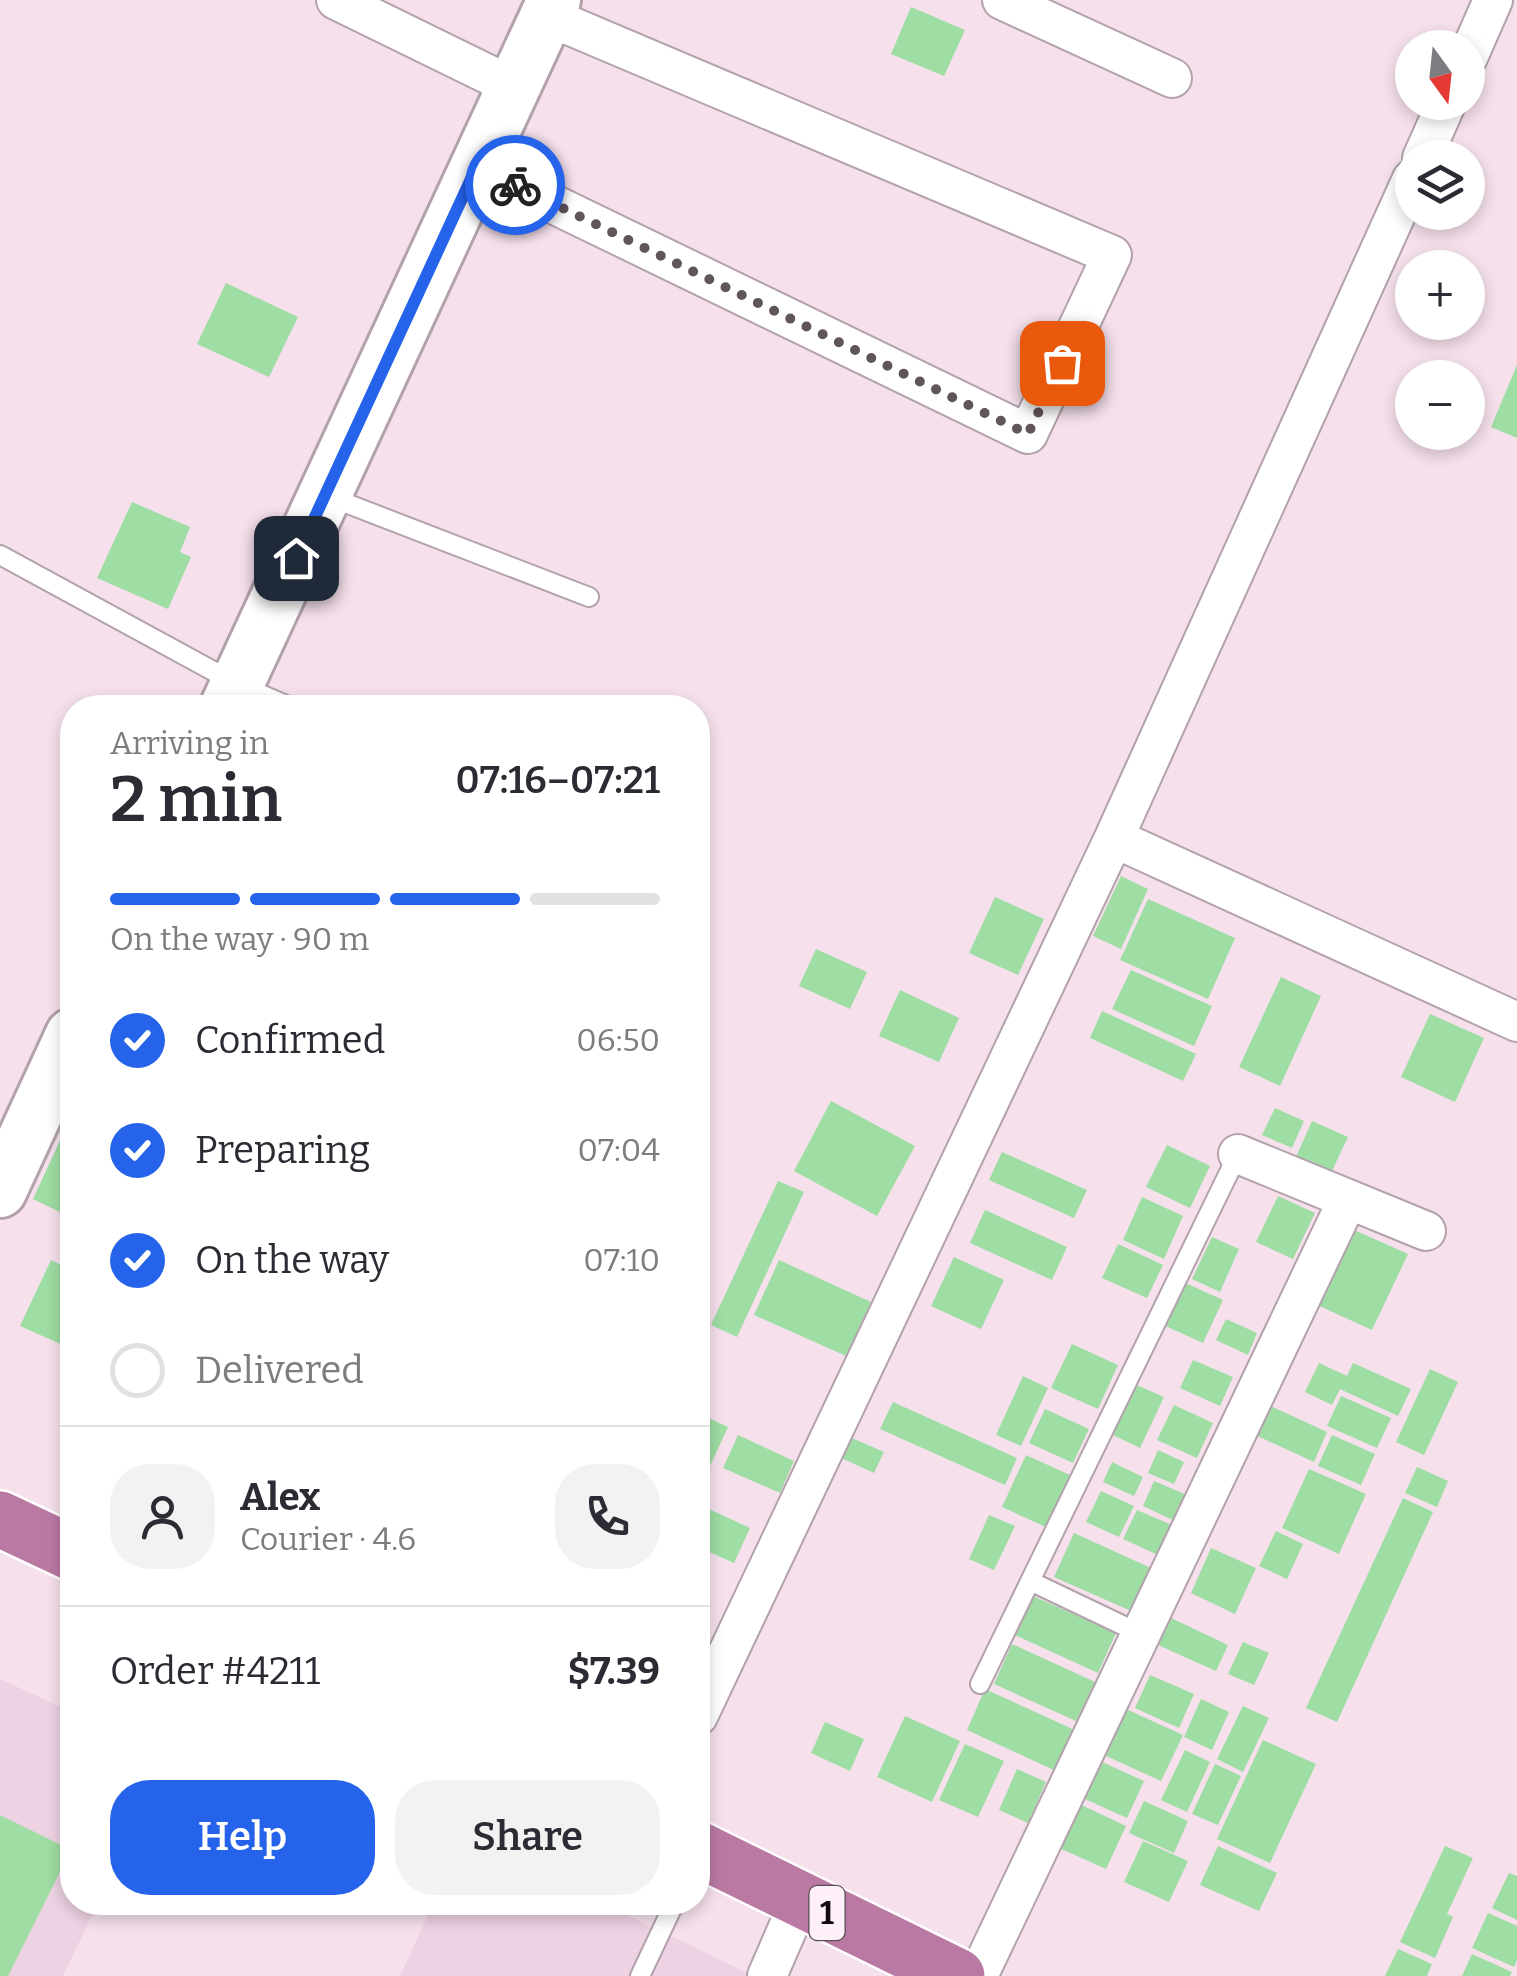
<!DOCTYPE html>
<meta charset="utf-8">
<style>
body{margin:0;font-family:Bitter,serif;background:#f2f2f3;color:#2b2b33;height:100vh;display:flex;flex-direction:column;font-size:38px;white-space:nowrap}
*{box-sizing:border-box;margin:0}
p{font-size:32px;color:#7c7c81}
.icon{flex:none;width:55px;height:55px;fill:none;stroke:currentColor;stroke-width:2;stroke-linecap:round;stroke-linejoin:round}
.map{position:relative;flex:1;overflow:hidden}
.drawer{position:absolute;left:60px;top:695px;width:650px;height:1220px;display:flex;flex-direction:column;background:#fff;border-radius:40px;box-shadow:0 5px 15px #0003}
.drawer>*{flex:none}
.needle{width:65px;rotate:165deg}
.buttons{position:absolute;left:1395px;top:30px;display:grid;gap:20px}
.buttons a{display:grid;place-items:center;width:90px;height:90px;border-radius:50%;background:#fff;box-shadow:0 5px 15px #0003;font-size:50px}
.pin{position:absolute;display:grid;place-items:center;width:85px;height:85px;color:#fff;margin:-42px;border-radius:20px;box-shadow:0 5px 15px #0006}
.courier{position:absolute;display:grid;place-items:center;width:100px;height:100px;margin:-50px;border:8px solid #2563eb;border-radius:50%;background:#fff;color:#222;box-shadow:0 2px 12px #0007}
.head em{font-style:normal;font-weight:600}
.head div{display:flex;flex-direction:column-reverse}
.head{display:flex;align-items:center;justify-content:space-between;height:170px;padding:0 50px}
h1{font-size:65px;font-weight:600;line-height:75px}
.bar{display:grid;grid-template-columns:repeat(4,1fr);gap:15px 10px;align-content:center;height:120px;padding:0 50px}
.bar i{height:12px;border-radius:8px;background:#e1e1e2}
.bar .current{background:#2563eb}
.bar p{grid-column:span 4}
.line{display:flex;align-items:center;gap:25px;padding:0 50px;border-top:2px solid #e1e1e2}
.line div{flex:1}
.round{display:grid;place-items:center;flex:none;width:105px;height:105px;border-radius:40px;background:#f2f2f3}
ol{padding:0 50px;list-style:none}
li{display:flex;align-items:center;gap:30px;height:110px}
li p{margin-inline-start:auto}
li .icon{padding:10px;border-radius:50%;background:#2563eb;color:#fff;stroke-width:4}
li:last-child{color:#7c7c81}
li i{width:55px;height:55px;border:5px solid #e1e1e2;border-radius:50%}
.cta{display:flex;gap:20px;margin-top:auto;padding:20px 50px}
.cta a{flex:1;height:115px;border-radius:40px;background:#2563eb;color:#fff;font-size:40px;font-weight:600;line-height:115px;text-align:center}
.cta a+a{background:#f2f2f3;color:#2b2b33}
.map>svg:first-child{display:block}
</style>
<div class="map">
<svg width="1517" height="1976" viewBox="0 0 1517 1976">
<rect width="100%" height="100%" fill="#f5e0ec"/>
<path fill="#edd2e3" d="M0 1679 72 1712V1902L98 1903 63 1976H0Z
M434 1902 602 1903 754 1976H400Z"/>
<path fill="#9edda3" d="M911 7 965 30 944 76 891 54Z
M226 283 298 317 269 377 197 344Z
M1517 365V438L1491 427Z
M132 502 190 527 180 552 191 557 168 609 97 578Z
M1121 876 1148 889 1121 949 1093 936Z
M995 897 1044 919 1018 975 969 953Z
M1148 899 1235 938 1208 999 1120 960Z
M816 949 867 972 850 1009 799 986Z
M1131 970 1212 1006 1194 1046 1112 1009Z
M1281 977 1321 996 1280 1086 1239 1067Z
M900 990 959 1018 939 1062 879 1036Z
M1102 1011 1196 1054 1183 1081 1090 1038Z
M1430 1014 1484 1038 1455 1102 1401 1077Z
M831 1101 915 1146 877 1216 794 1171Z
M1275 1108 1304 1121 1292 1148 1262 1135Z
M69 1121 72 1123V1196L64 1214 33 1199Z
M1312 1121 1348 1137 1331 1173 1296 1157Z
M1167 1145 1210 1166 1190 1208 1146 1187Z
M1002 1152 1087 1190 1074 1218 989 1180Z
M778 1181 804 1192 737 1337 711 1325Z
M1278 1196 1315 1213 1293 1259 1256 1242Z
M1142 1197 1183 1216 1164 1259 1123 1240Z
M985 1210 1067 1247 1052 1280 970 1243Z
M72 1220V1248L62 1243Z
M1350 1228 1408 1254 1372 1330 1315 1304Z
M1212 1237 1239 1249 1220 1292 1192 1279Z
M1118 1244 1163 1265 1147 1298 1102 1278Z
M954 1257 1004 1280 981 1329 931 1306Z
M51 1260 72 1270V1329L65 1346 20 1326Z
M779 1260 871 1302 846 1356 754 1315Z
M1181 1281 1223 1300 1203 1343 1161 1324Z
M1226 1319 1257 1333 1248 1355 1216 1340Z
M1072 1344 1118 1365 1098 1409 1051 1388Z
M1193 1360 1233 1377 1220 1406 1180 1388Z
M1319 1363 1347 1376 1353 1363 1411 1389 1398 1416 1340 1389 1332 1405 1305 1392Z
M1430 1369 1458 1382 1424 1455 1396 1442Z
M1023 1376 1048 1388 1021 1446 996 1435Z
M1132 1383 1164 1397 1140 1448 1109 1433Z
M1341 1396 1391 1418 1377 1448 1327 1426Z
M893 1402 1017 1458 1005 1485 880 1429Z
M1266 1404 1327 1432 1314 1462 1253 1434Z
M1174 1405 1213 1423 1197 1458 1157 1440Z
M1045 1409 1089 1429 1073 1463 1029 1443Z
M698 1413 728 1427 710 1466 698 1460Z
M738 1435 794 1461 780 1493 723 1468Z
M845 1435 884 1452 874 1473 835 1455Z
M1332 1435 1375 1454 1361 1485 1318 1466Z
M1158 1450 1184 1462 1174 1484 1148 1473Z
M1026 1455 1072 1476 1048 1528 1002 1507Z
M1112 1462 1143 1477 1134 1496 1103 1482Z
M1417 1467 1448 1481 1437 1507 1405 1493Z
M1309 1469 1366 1494 1339 1554 1282 1528Z
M1154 1481 1189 1496 1177 1522 1143 1506Z
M1101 1491 1134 1506 1119 1537 1086 1522Z
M1403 1498 1433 1512 1337 1722 1306 1708Z
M698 1504 750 1528 734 1563 698 1547Z
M1137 1510 1172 1525 1158 1555 1123 1539Z
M989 1515 1015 1526 994 1570 969 1559Z
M1276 1531 1303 1544 1287 1579 1259 1566Z
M1074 1533 1151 1568 1131 1611 1054 1577Z
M1211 1548 1256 1568 1235 1614 1191 1593Z
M1033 1596 1116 1633 1098 1673 1015 1635Z
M1171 1618 1228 1645 1216 1671 1158 1645Z
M1243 1642 1269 1653 1254 1685 1228 1674Z
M1012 1644 1095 1682 1076 1721 994 1684Z
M1150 1675 1194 1694 1179 1728 1135 1708Z
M985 1689 1077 1731 1058 1772 967 1730Z
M1201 1699 1229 1712 1212 1750 1184 1737Z
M1243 1706 1269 1718 1243 1772 1217 1759Z
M1126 1709 1183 1735 1161 1781 1104 1755Z
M905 1716 960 1741 932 1802 877 1777Z
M825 1722 864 1739 850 1771 811 1753Z
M1263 1740 1316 1764 1270 1863 1217 1839Z
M965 1744 1004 1761 978 1817 939 1800Z
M1185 1750 1210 1762 1187 1812 1161 1800Z
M1102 1762 1144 1781 1127 1818 1085 1799Z
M1215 1764 1241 1776 1218 1825 1192 1814Z
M1017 1769 1046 1782 1028 1823 999 1810Z
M1144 1801 1188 1821 1174 1853 1129 1833Z
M1077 1803 1126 1826 1106 1869 1057 1847Z
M0 1815 71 1850 8 1976H0Z
M1143 1841 1188 1861 1169 1902 1124 1882Z
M1218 1846 1277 1873 1259 1911 1200 1885Z
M1445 1846 1473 1858 1447 1914 1453 1917 1435 1958 1400 1942Z
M1509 1873 1517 1876V1920L1492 1908Z
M1488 1913 1517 1926V1960L1514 1967 1472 1948Z
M1398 1949 1432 1964 1427 1976H1385Z
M1472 1954 1512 1972 1510 1976H1462Z"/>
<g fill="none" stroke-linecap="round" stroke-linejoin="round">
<g stroke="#b3a1ac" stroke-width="22">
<path id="lane" d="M330 497 589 597
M0 555 237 684 293 708
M1030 1581 1141 1634
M980 1684 1238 1154
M640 1976 675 1902"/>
</g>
<g stroke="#b3a1ac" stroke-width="42">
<path id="street" d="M336 0 514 87
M1002 0 1172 78
M1468 57 1493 0
M1422 158 1447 102
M477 167 1028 434 1112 255 547 16
M1114 838 1517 1022
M1238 1154 1426 1231
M698 1716 1114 838 1412 179
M767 1976 800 1900
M978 1976 1348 1199"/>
</g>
<g stroke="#b3a1ac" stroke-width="58">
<path id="secondary" d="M226 708 554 0
M0 1191 72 1035"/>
</g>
<g stroke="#fff" stroke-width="60">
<path id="highway" d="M0 1519 72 1553
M698 1849 957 1976"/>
</g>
<use href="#lane" stroke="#fff" stroke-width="18"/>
<use href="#street" stroke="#fff" stroke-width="38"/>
<use href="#secondary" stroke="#fff" stroke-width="52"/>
<use href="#highway" stroke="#b979a3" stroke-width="55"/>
</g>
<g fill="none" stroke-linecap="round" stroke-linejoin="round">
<path stroke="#61555c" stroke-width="10" stroke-dasharray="0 18" d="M515 185 1028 434 1062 363"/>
<path stroke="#2563eb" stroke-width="12" d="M296 558 477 166 515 185"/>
</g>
<g text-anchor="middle" stroke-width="9" stroke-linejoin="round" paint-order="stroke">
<rect fill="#fdf0f8" stroke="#584f54" stroke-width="2.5" x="809.5" y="1886" width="35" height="54" rx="8"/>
<g font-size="32" font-weight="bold" fill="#110a0e">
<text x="827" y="1924">1</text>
</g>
</g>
</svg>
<div class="buttons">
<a><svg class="needle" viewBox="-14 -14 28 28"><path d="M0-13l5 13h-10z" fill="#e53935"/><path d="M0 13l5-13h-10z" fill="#7c7c81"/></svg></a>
<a><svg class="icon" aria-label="layers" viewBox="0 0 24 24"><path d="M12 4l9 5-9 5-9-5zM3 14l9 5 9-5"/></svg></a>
<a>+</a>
<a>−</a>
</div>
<div class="pin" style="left:1062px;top:363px;background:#ea580c"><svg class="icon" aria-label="bag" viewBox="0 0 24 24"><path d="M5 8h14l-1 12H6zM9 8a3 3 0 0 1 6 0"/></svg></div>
<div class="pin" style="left:296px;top:558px;background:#1f2937"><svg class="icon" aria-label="home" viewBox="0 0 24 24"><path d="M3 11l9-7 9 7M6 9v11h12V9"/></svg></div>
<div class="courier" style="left:515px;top:185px"><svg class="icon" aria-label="bike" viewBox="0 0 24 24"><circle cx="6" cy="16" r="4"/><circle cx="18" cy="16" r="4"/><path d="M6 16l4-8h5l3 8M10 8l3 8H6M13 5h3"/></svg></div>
<section class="drawer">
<div class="head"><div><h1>2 min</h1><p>Arriving in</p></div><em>07:16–07:21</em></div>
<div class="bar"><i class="current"></i><i class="current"></i><i class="current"></i><i></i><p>On the way · 90 m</p></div>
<ol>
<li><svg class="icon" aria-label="check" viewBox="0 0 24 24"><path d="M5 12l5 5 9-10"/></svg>Confirmed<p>06:50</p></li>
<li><svg class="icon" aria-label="check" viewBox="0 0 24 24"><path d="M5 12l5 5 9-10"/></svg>Preparing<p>07:04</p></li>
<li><svg class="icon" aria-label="check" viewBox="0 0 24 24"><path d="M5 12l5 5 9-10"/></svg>On the way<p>07:10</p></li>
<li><i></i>Delivered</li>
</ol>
<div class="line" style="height:180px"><a class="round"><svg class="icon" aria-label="person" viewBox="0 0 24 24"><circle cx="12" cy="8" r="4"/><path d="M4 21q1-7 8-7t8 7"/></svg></a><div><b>Alex</b><p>Courier · 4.6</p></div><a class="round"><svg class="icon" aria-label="phone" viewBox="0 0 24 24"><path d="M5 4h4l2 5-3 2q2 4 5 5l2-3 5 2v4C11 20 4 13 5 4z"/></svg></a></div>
<div class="line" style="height:130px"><div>Order #4211</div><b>$7.39</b></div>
<div class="cta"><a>Help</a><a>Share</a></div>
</section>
</div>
